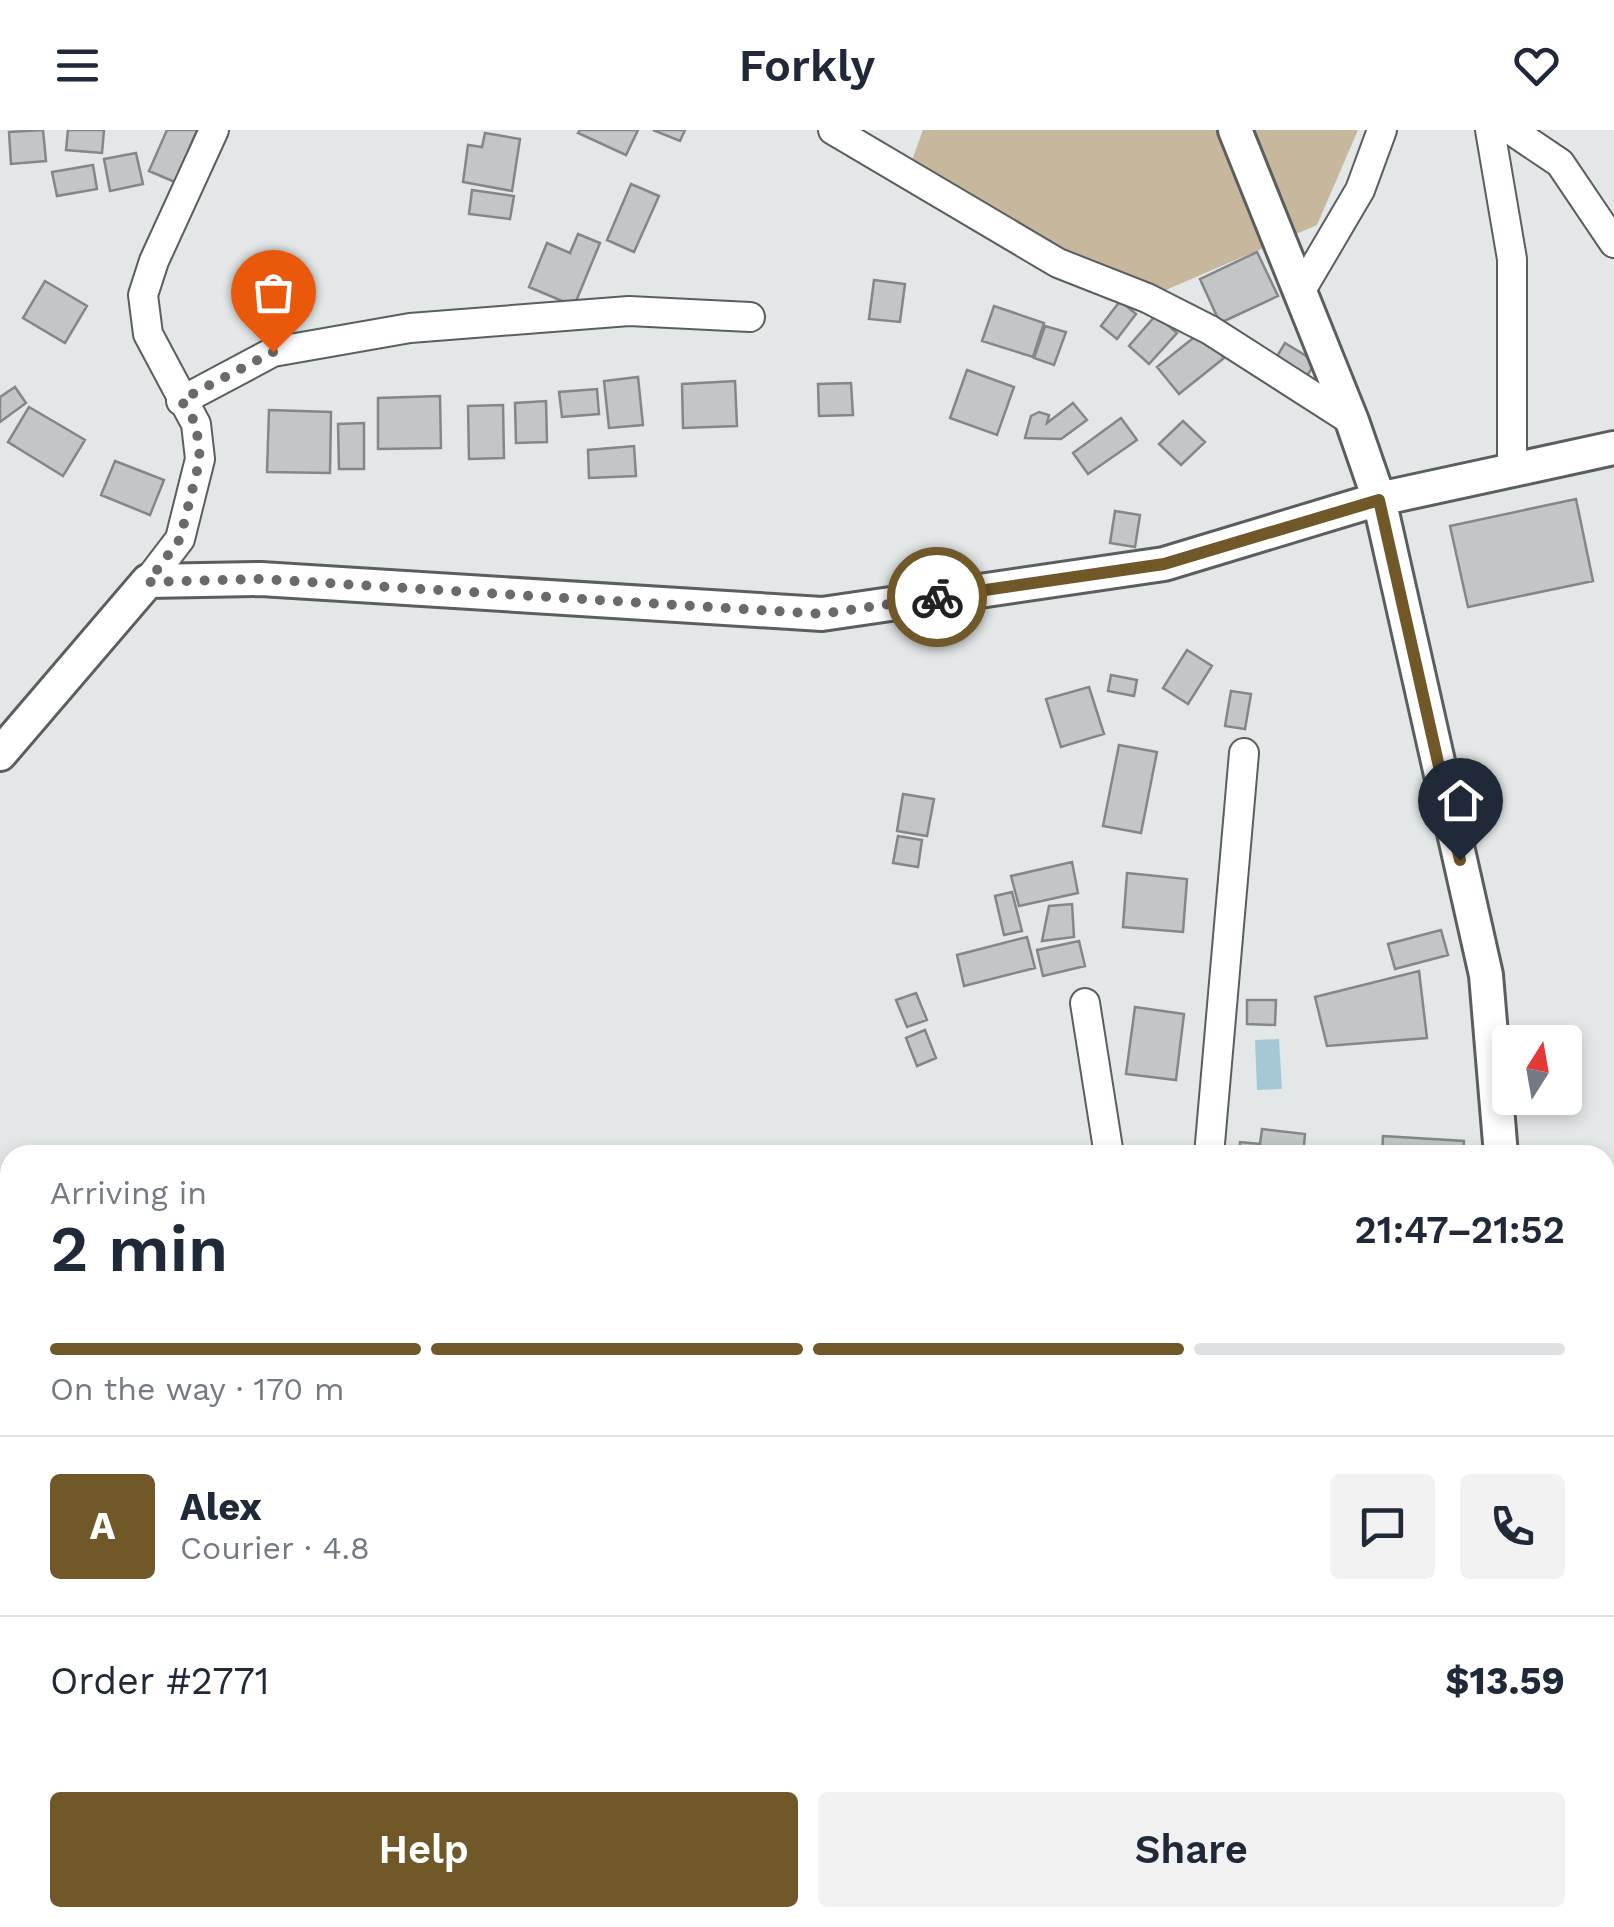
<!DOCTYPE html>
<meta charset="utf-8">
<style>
body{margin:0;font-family:"Work Sans",sans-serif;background:#f2f2f3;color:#1f2937;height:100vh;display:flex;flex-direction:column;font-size:38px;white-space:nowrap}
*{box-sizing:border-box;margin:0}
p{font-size:32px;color:#747a83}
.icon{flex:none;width:55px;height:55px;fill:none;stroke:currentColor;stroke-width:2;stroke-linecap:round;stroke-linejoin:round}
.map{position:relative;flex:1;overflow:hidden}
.side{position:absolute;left:0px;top:1015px;width:1615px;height:782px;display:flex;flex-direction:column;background:#fff;border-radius:30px 30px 0 0;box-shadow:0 5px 15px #0003}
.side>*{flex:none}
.needle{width:65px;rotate:11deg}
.tools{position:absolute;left:1492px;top:895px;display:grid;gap:20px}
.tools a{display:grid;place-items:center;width:90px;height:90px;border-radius:10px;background:#fff;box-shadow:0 5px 15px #0003;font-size:50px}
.pin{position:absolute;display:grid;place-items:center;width:85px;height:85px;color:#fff;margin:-102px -42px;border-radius:50% 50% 50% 0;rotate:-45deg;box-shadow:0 0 10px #0007}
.pin .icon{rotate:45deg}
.courier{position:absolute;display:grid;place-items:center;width:100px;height:100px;margin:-50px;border:8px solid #705828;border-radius:50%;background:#fff;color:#222;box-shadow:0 2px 12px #0007}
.overview em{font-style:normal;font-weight:600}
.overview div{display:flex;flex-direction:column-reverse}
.overview{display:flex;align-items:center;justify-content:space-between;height:170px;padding:0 50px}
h1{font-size:65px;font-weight:600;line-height:75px}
.bar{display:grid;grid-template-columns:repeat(4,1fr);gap:15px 10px;align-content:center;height:120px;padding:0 50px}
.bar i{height:12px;border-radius:8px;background:#e0e1e3}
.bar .on{background:#705828}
.bar p{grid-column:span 4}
.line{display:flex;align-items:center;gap:25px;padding:0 50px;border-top:2px solid #e0e1e3}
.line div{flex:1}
.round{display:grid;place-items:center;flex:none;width:105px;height:105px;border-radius:10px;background:#f2f2f3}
.button{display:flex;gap:20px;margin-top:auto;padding:20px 50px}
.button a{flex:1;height:115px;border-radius:10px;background:#705828;color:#fff;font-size:40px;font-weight:600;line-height:115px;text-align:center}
.button a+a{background:#f2f2f3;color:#1f2937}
header{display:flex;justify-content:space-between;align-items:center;height:130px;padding:0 50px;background:#fff;font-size:45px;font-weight:600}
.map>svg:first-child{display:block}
</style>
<header><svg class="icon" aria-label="menu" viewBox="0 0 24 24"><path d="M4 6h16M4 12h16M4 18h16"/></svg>Forkly<svg class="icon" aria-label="heart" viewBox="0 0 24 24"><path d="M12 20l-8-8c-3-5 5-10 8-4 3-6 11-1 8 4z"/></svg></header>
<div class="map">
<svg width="1614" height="1797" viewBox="0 0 1614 1797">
<rect width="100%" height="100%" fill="#e3e7e8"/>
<path fill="#c6b79d" d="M923 0H1358L1317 95 1147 168 907 44Z"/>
<path fill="#a6c8d6" d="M1279 909 1282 959 1257 960 1255 910Z"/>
<path fill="#c2c6c7" stroke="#848788" stroke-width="2.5" d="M43 0 46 31 11 34 9 2Z
M68 0H104L102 23 66 20Z
M167 0H197L175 52 149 41Z
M580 0H638L626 25 578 3Z
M653 0H685L680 11Z
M485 3 520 9 512 61 463 52 468 15 482 17Z
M136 23 143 54 110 61 104 29Z
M93 35 97 59 57 66 52 42Z
M631 54 659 66 634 122 607 110Z
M472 60 514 66 510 89 469 84Z
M578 104 600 113 574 176 529 157 547 113 570 123Z
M1257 122 1278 166 1220 193 1200 149Z
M874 150 905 154 900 192 869 189Z
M45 151 87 176 65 213 23 188Z
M1120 171 1136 184 1117 209 1101 196Z
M994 176 1044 193 1033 227 982 211Z
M1156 185 1177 203 1149 234 1129 216Z
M1045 196 1066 202 1054 235 1034 228Z
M1202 201 1224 228 1179 264 1157 237Z
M1285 213 1316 232 1303 252 1273 233Z
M967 240 1014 257 997 305 950 288Z
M638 247 643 295 609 298 604 251Z
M735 251 737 296 683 298 682 254Z
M851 253 853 285 819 286 818 254Z
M15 257 26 273 0 292V267Z
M597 259 599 284 562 287 559 262Z
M440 266 441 318 378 319V268Z
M546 271 547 312 516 313 515 273Z
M1073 273 1087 290 1061 309 1025 308 1031 286 1039 282 1049 285 1047 293Z
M503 275 504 328 469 329 468 276Z
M29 277 85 310 63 346 8 312Z
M269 280 331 282 330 343 267 342Z
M1121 288 1137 310 1088 344 1073 323Z
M1183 291 1205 312 1181 335 1159 314Z
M364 293V339H339L338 294Z
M634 316 636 346 589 348 588 320Z
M115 331 164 350 150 385 101 365Z
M1576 369 1593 451 1468 477 1450 396Z
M1115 381 1140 385 1135 417 1110 413Z
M1187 520 1212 536 1188 574 1163 558Z
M1111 545 1137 550 1134 566 1108 561Z
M1089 557 1104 604 1061 617 1046 569Z
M1231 561 1251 564 1245 599 1225 596Z
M1119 615 1157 622 1141 703 1103 696Z
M903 664 934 669 927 706 897 701Z
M898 706 922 710 918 737 893 733Z
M1072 732 1078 763 1019 776 1011 746Z
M1127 743 1187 749 1183 802 1123 797Z
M1012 762 1022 801 1004 805 995 766Z
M1072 774 1074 807 1042 811 1049 776Z
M1441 800 1448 825 1395 839 1388 814Z
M1027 807 1035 838 964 856 957 825Z
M1079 811 1085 836 1043 846 1037 820Z
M1419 841 1427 908 1327 916 1315 867Z
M916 863 927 890 907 897 896 870Z
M1247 870H1276L1275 895 1247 894Z
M1135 877 1184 884 1176 950 1126 944Z
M925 900 936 928 917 936 906 908Z
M1262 999 1305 1004 1303 1025H1239L1240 1012 1260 1014Z
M1383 1006 1464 1011 1463 1025H1382Z
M1614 1428V1495L1605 1496V1429Z
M876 1788 879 1797H853L852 1795Z
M972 1788 974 1797H958L956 1789Z
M994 1788H1010V1797H995Z
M1214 1788H1237L1235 1797H1213Z
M1247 1788H1287V1797H1247Z
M1403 1788 1436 1791 1435 1797H1403Z
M1570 1788 1571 1797H1503L1502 1794Z
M1490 1790 1491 1797H1444V1792Z"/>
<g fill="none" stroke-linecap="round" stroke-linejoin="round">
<g stroke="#5b5e5f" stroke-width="32">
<path id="minor" d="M833 0 1058 133 1147 168 1210 200 1352 291
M1490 0 1512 129V341
M1511 0 1560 33 1614 113
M1300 162 1360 60 1382 0
M181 271 273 222 410 198 629 181 750 187
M148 451 180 409 200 329 196 294 148 204 143 165 154 131 214 0
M1085 873 1109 1025
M1209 1025 1244 623
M1605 1400H1614
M1177 1788 1179 1797"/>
</g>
<g stroke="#5b5e5f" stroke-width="38">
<path id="tertiary" d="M1235 0 1352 291 1379 369 1486 845 1501 1025
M0 624 148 451 261 449 822 484 1164 434 1379 369 1614 318
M1592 1788 1593 1797"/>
</g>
<use href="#minor" stroke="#fff" stroke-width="28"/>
<use href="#tertiary" stroke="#fff" stroke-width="32"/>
</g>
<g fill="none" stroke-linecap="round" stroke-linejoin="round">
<path stroke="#686a6b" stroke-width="10" stroke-dasharray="0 18" d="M273 222 181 270 196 294 200 329 180 409 148 452 261 449 822 484 937 467"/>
<path stroke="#705828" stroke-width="12" d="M937 467 1164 434 1379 370 1460 730"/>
</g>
</svg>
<div class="tools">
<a><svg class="needle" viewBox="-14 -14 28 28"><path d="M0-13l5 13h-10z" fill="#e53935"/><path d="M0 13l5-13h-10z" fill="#747a83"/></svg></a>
</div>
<div class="pin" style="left:273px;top:222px;background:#ea580c"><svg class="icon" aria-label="bag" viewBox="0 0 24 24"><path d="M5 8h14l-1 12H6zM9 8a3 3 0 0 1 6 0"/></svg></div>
<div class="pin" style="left:1460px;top:730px;background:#1f2937"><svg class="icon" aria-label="home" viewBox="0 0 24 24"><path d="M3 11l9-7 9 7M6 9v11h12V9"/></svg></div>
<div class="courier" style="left:937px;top:467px"><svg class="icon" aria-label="bike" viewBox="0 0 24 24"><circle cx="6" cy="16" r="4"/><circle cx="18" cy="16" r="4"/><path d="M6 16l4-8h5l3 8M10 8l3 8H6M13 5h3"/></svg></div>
<section class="side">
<div class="overview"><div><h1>2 min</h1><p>Arriving in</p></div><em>21:47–21:52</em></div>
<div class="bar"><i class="on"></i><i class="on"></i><i class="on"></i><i></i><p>On the way · 170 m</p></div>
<div class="line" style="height:180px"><b class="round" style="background:#705828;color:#fff">A</b><div><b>Alex</b><p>Courier · 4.8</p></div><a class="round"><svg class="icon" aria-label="chat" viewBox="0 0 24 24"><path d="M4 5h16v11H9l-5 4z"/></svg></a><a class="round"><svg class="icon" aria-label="phone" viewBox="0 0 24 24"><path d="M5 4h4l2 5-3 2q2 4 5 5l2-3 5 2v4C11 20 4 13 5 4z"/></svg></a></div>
<div class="line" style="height:130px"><div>Order #2771</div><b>$13.59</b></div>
<div class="button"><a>Help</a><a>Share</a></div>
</section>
</div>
